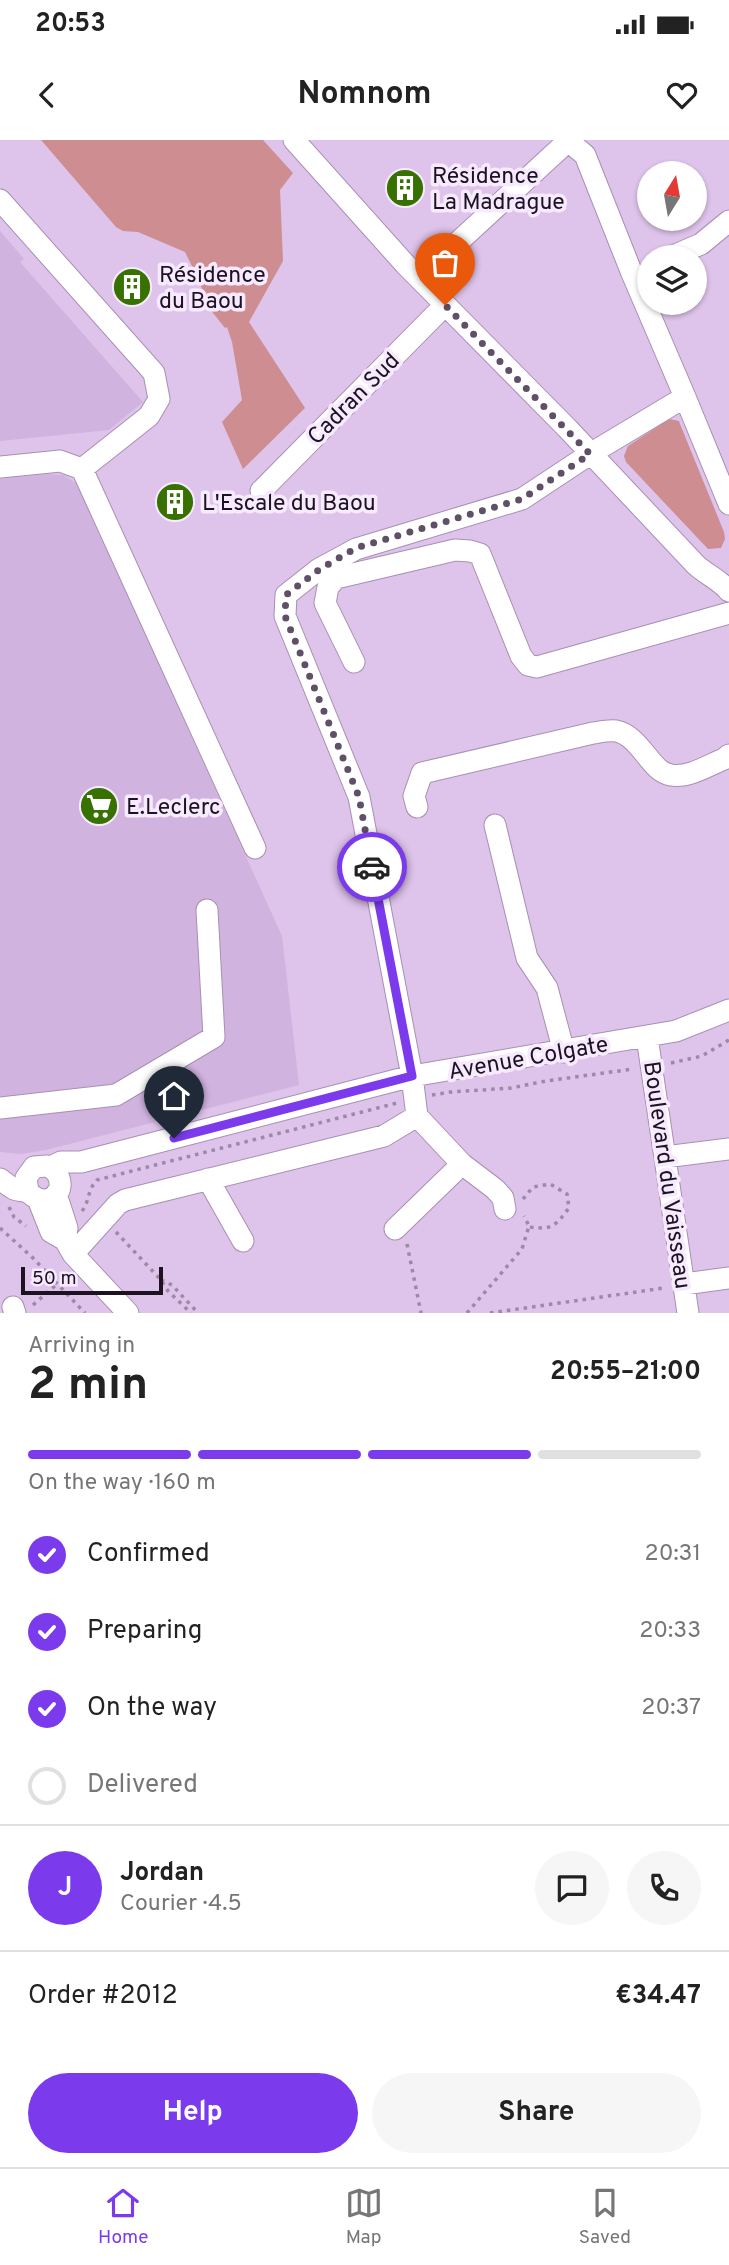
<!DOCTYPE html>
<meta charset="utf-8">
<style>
body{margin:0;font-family:Overpass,sans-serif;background:#f6f6f6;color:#222;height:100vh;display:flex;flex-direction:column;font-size:26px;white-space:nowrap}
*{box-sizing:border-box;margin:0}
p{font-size:23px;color:#767676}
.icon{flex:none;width:38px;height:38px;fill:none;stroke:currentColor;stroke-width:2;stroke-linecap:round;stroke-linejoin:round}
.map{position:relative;height:1173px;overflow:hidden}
.sheet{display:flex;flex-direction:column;background:#fff;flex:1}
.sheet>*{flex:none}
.needle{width:46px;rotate:11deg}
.controls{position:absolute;left:637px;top:21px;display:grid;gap:14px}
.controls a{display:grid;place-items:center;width:70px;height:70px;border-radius:50%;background:#fff;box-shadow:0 2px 5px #0004;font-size:35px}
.scale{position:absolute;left:21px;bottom:18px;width:142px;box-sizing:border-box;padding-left:7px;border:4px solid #1c1220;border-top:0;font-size:19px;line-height:24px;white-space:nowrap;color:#1c1220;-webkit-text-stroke:5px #f7eafe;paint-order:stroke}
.pin{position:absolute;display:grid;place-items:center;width:60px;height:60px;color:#fff;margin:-72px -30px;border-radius:50% 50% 50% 0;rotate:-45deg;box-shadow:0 0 7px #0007}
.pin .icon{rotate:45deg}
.courier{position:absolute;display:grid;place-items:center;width:70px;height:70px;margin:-35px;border:5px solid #7c3aed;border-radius:50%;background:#fff;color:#222;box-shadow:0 2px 9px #0007}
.headline em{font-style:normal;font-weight:700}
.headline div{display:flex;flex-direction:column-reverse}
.headline{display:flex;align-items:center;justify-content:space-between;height:119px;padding:0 28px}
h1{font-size:46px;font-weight:700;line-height:52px}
.bar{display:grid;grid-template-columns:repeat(4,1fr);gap:10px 7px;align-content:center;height:84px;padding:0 28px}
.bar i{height:9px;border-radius:5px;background:#e0e0e0}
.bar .active{background:#7c3aed}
.bar p{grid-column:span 4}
.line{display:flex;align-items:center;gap:18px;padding:0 28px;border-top:2px solid #e0e0e0}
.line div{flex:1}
.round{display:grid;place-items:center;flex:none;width:74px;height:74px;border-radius:37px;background:#f6f6f6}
ol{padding:0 28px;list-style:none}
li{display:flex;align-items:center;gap:21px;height:77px}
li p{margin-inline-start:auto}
li .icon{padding:7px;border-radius:50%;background:#7c3aed;color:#fff;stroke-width:4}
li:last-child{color:#767676}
li i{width:38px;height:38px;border:4px solid #e0e0e0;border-radius:50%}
.button{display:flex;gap:14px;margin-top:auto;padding:14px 28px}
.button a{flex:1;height:80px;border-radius:42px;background:#7c3aed;color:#fff;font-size:28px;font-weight:700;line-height:80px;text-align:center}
.button a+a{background:#f6f6f6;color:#222}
.status{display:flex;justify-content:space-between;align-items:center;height:49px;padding:0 35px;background:#fff;direction:ltr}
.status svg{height:19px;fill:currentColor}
header{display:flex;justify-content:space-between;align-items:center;height:91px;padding:0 28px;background:#fff;font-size:32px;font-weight:700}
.tab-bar{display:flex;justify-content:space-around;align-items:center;height:98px;border-top:2px solid #e0e0e0;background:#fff;font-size:19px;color:#767676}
.tab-bar a{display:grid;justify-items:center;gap:4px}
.tab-bar .active{color:#7c3aed}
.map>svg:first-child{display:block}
</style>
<div class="status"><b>20:53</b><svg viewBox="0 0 49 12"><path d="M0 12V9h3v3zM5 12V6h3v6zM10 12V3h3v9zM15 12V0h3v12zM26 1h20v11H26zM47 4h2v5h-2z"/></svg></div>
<header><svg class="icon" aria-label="back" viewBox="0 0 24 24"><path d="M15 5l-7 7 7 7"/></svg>Nomnom<svg class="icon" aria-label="heart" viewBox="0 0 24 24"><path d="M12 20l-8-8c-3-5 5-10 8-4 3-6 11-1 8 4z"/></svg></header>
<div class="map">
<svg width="729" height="1173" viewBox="0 0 729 1173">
<rect width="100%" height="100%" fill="#dec3ea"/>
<path fill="#d1b3df" d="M0 91 24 119 20 122 143 262 109 290 0 301Z
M45 334 64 335 77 344 282 796 299 945 46 1010 21 1014 0 1012V339Z"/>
<path fill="#ce8d91" d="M41 0H263L293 33 280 50 283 121 249 182 305 268 243 329 222 282 242 260 232 202 227 187 225 188 206 164 200 142 185 112 138 92 123 91 116 87Z
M669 279 679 281 680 284 724 392 725 399 721 408 708 409 626 322 624 316 628 306Z"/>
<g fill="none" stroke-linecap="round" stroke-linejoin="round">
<g stroke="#a88fb4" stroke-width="23">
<path id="minor" d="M294 0 405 124 567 288 696 425C707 435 720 440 729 451
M568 1 585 15 631 131 685 257 729 364
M0 60 154 233 159 259 149 276 82 329
M671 117 701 104 729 81
M419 138 568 1
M0 327 60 321 82 329 255 708
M261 351 445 165
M354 522 325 463 328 447 336 438 455 410 470 411 480 414 521 516 528 525 537 527 729 473
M417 667 414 656 422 633 593 593C600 592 609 590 616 591 641 596 650 632 671 635 689 638 709 625 724 619L729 615
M495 685 527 818 547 848 564 912
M647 897 688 1173
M0 968 116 955 214 897 207 770
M665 1017 729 1009
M51 1027 61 1022H81L412 936 676 891 729 870
M0 1039C4 1042 9 1046 14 1049 18 1051 25 1050 29 1053 34 1056 36 1060 44 1060 65 1059 65 1033 47 1026L34 1027 26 1038 28 1052
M208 1039 243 1101
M56 1054 67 1088 65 1100
M38 1059 51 1092 65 1100 73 1114 128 1173
M505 1069 503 1058 495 1049 462 1024 417 976 412 936 359 657 285 476 286 455 319 429 356 409 522 359 590 314 685 257
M395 1089 462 1024
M73 1114 118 1064 125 1060 384 996 417 976
M684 1144 729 1138
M13 1167 15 1173"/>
</g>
<path stroke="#9d88a6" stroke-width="3.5" stroke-dasharray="3.5 5" stroke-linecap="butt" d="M671 923 702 916 729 900
M432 955 451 952 511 948 546 941 633 929
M523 1059 533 1047 550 1044 567 1054 569 1068C555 1086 553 1090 529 1087
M9 1067 14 1077 26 1086
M82 1071C90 1061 87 1050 97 1040L397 963
M0 1088 33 1118 85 1173
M116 1092 161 1140 168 1151 191 1173
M407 1104 421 1173
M161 1140 172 1145 198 1173
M33 1165 58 1143
M467 1173 522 1109 529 1086 524 1076
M490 1173 664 1148"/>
<use href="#minor" stroke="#fff" stroke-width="21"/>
</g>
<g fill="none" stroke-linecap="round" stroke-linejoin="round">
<path stroke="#605067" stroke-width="7" stroke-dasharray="0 12.6" d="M372 727 359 657 285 476 286 455 320 429 356 408 522 359 590 314 445 165"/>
<path stroke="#7c3aed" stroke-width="9" d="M174 998 412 936 372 727"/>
</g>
<defs>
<g id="building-disc" transform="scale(2.0125)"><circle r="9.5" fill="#377100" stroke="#f7eafe"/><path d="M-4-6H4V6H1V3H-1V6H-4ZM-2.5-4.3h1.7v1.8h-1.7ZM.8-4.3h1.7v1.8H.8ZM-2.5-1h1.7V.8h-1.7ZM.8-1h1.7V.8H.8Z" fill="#fff"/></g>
<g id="supermarket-disc" transform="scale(2.0125)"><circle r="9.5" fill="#377100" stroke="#f7eafe"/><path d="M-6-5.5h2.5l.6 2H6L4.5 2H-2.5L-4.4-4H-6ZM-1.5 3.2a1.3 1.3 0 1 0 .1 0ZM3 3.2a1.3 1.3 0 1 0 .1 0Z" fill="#fff"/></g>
</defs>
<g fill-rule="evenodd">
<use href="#building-disc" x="405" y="48"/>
<use href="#building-disc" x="132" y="147"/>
<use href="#building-disc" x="175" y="362"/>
<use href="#supermarket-disc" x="99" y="666"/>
</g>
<g text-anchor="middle" stroke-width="7" stroke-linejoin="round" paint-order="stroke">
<g font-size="23" fill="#1c1220" stroke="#f7eafe" text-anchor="start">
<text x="432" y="43">Résidence<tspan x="432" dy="26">La Madrague</tspan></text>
<text x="159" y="142">Résidence<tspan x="159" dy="26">du Baou</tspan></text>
<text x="202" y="370">L'Escale du Baou</text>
<text x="126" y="674">E.Leclerc</text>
</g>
<g font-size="23" fill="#1c1220" stroke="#f7eafe">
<text transform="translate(353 258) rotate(-45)" y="8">Cadran Sud</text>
<text transform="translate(528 917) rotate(-10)" y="8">Avenue Colgate</text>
<text transform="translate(668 1035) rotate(82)" y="8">Boulevard du Vaisseau</text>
</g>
</g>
</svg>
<div class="controls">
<a><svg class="needle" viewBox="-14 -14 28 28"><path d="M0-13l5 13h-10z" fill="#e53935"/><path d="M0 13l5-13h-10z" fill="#767676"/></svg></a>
<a><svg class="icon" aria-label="layers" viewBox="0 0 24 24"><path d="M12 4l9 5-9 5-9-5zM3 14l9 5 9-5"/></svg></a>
</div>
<div class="scale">50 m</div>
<div class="pin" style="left:445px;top:165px;background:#ea580c"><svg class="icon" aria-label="bag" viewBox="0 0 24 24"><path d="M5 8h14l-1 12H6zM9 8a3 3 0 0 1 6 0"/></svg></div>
<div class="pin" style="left:174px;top:998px;background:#1f2937"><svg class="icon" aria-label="home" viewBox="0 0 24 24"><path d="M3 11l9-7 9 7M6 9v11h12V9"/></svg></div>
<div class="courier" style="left:372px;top:727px"><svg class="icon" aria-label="car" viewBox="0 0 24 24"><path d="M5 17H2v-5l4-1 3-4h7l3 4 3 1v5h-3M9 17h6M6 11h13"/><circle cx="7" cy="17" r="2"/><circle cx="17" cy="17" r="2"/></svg></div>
</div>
<section class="sheet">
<div class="headline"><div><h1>2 min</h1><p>Arriving in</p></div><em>20:55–21:00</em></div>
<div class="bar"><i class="active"></i><i class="active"></i><i class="active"></i><i></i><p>On the way · 160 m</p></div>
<ol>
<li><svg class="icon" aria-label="check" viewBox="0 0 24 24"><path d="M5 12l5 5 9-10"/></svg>Confirmed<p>20:31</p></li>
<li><svg class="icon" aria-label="check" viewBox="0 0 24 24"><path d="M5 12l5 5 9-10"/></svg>Preparing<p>20:33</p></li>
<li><svg class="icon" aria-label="check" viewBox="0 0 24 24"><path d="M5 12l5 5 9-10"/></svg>On the way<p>20:37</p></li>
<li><i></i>Delivered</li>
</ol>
<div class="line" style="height:126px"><b class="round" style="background:#7c3aed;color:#fff">J</b><div><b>Jordan</b><p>Courier · 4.5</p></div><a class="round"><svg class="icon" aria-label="chat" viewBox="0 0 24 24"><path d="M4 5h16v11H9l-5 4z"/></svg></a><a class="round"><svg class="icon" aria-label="phone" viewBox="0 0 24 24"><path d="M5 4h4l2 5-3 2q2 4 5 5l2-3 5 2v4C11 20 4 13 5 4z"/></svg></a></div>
<div class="line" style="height:91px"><div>Order #2012</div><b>€34.47</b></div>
<div class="button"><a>Help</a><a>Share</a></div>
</section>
<nav class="tab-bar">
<a class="active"><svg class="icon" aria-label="home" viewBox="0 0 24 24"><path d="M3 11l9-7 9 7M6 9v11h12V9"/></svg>Home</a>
<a><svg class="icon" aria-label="map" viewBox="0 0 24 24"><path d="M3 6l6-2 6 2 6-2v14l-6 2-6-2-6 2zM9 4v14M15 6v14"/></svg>Map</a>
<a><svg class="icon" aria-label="saved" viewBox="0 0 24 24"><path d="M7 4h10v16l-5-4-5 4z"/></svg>Saved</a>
</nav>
